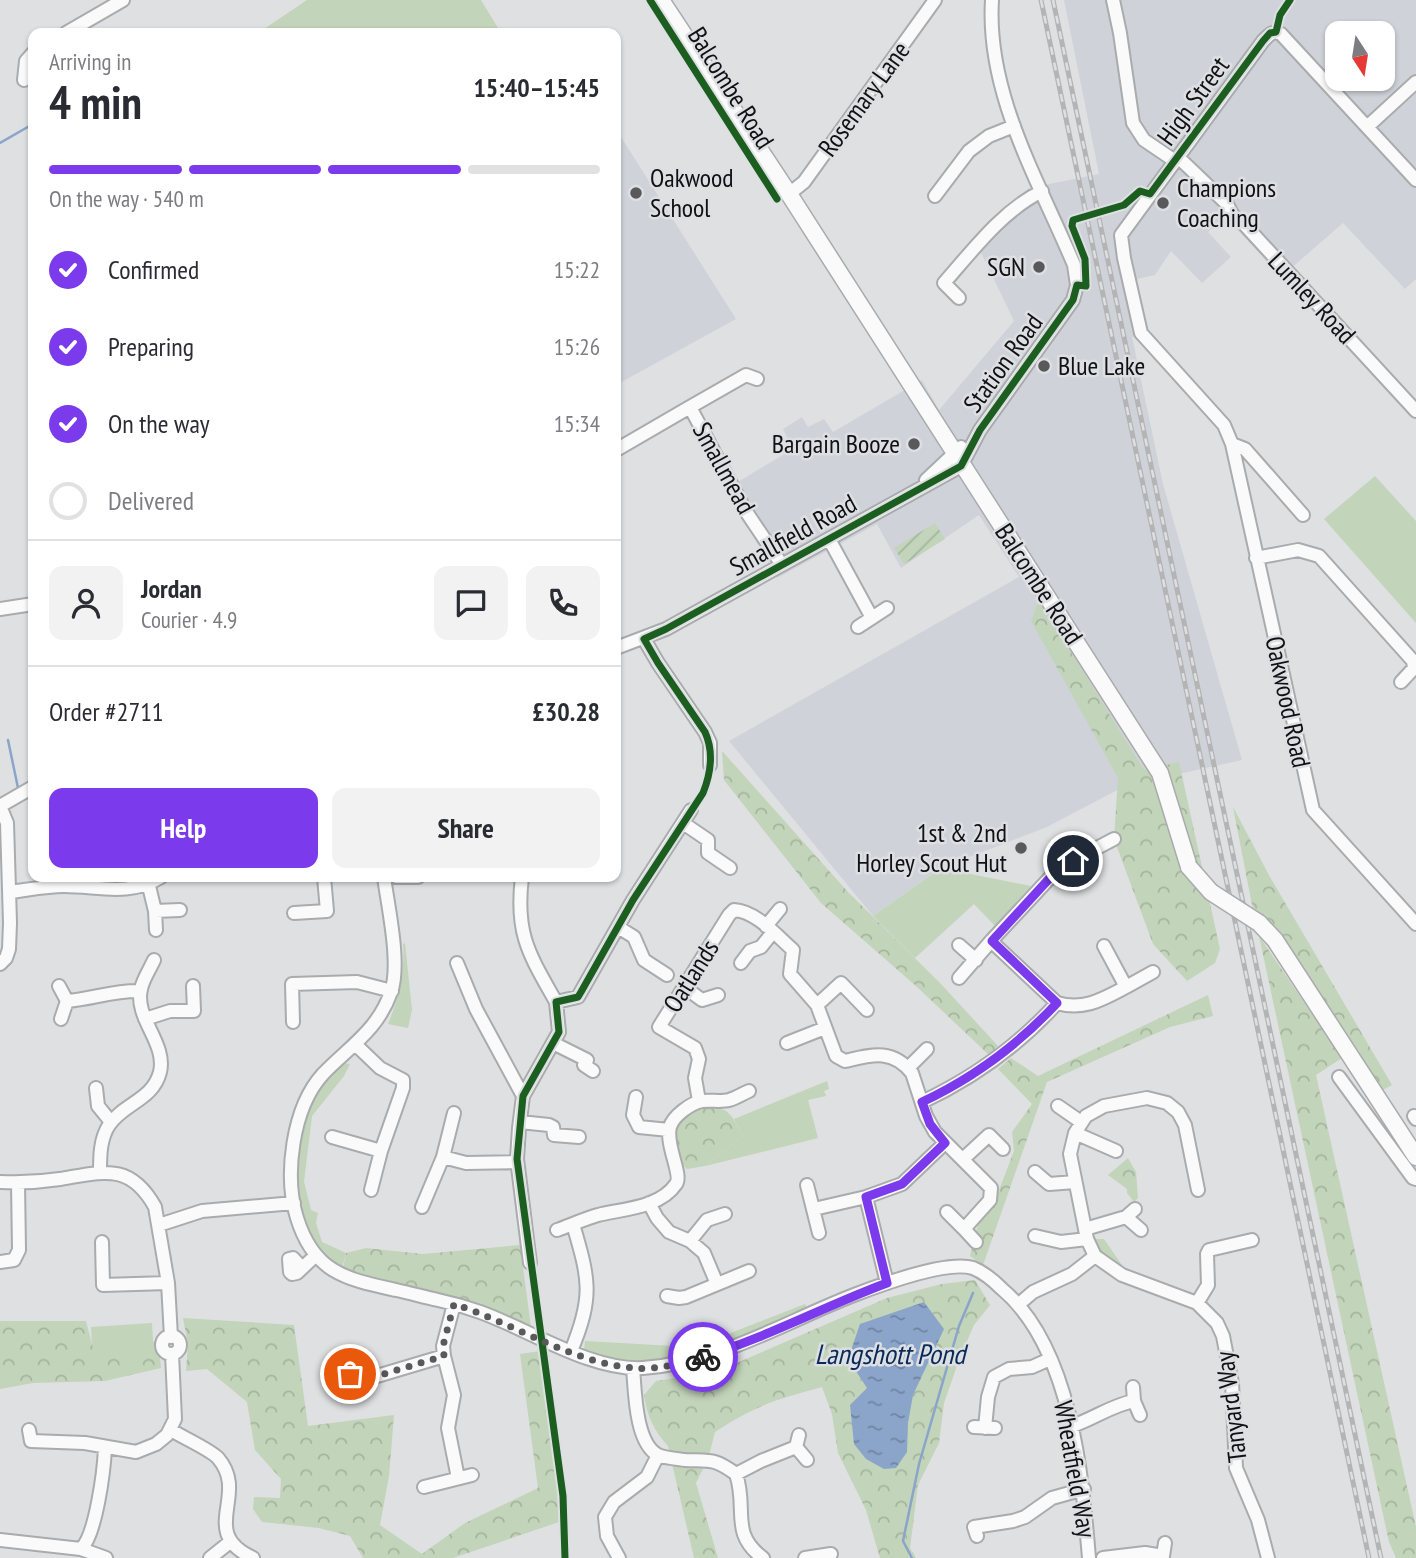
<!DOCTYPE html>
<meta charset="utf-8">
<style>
body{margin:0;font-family:"PT Sans Narrow",sans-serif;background:#f2f2f3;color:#2b2b33;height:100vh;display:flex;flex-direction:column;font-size:26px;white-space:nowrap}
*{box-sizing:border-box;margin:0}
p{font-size:23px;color:#7c7c81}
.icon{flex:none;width:38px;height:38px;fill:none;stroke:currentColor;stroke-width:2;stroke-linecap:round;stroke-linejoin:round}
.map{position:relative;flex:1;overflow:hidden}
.panel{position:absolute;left:28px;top:28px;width:593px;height:854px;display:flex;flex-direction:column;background:#fff;border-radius:14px;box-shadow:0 2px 5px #0004}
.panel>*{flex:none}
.needle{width:46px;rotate:168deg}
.fabs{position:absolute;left:1325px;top:21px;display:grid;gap:14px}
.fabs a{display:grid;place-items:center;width:70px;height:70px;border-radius:14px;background:#fff;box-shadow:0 2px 5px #0004;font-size:35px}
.pin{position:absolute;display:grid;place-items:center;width:60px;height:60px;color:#fff;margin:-30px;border:4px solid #fff;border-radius:50%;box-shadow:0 2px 7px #0007}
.courier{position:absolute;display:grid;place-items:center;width:70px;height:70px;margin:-35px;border:5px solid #7c3aed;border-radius:50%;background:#fff;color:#222;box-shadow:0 2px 9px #0007}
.headline em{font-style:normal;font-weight:800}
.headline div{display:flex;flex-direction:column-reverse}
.headline{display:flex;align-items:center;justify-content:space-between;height:119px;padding:0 21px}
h1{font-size:46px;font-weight:800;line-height:52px}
.bar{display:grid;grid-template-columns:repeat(4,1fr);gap:10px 7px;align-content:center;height:84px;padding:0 21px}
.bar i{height:9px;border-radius:5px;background:#e1e1e2}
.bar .current{background:#7c3aed}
.bar p{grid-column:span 4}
.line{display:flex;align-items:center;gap:18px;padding:0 21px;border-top:2px solid #e1e1e2}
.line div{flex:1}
.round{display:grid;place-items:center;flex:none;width:74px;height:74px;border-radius:14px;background:#f2f2f3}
ol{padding:0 21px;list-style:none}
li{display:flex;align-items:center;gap:21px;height:77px}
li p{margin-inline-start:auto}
li .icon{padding:7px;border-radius:50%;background:#7c3aed;color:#fff;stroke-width:4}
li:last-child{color:#7c7c81}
li i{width:38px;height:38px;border:4px solid #e1e1e2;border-radius:50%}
.primary-button{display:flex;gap:14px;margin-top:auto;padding:14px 21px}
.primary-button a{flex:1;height:80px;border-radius:14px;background:#7c3aed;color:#fff;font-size:28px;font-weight:800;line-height:80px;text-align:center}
.primary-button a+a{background:#f2f2f3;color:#2b2b33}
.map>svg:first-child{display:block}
</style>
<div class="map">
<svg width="1416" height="1558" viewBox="0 0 1416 1558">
<defs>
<pattern id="forest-crowns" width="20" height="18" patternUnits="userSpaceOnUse" patternTransform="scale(1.75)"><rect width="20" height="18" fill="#c2d4b9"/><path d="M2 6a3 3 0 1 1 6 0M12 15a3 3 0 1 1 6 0" fill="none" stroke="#a6b59e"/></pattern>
<pattern id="garden-furrows" width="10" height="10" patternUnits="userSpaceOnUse" patternTransform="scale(1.75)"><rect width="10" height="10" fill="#c2d4b9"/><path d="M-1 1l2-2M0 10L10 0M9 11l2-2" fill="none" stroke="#a6b59e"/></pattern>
<pattern id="water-ripples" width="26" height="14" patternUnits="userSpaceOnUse" patternTransform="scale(1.75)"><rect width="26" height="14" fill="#8ba4c9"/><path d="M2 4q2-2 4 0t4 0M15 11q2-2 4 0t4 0" fill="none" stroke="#7084a2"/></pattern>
</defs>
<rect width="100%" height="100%" fill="#dee0e2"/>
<path fill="#cfd3d9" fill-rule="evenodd" d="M1064 0H1416V279L1405 289 1343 223 1281 277 1226 217 1208 232 1231 257 1202 283 1171 251 1155 275 1137 279 1147 328 1132 337 1163 484 1242 760 1125 786 1047 827 941 868 873 916 729 741 1019 577 979 515 901 568 877 524 777 578 726 489 793 449 783 429 802 417 808 427 824 419 833 432 922 380 939 410 1014 321 974 238 1029 188 1099 174ZM1337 33H1382V79H1337Z
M616 129 736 319 616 385Z"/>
<path fill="#c2d4b9" d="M307 0H481L501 33H258Z
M1375 476 1416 521V623L1324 519Z
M941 868 1031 886 995 926 974 904 915 958 873 916Z
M405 943 412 1010 408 1028 388 1024C399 998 405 973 403 944Z
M344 1063 350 1064 344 1076 312 1116 304 1182 311 1210 318 1213 316 1223 322 1242 346 1253 342 1268C291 1245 287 1156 307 1110 313 1094 331 1076 344 1063Z
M827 1081 829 1089 824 1091 826 1096 808 1100 818 1138 705 1166 743 1136 734 1119Z
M1093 1239H1104L1126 1271C1111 1262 1101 1256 1093 1239Z
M805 1304 807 1308C754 1331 696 1363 637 1363 619 1363 600 1356 584 1350L585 1341 691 1347 700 1345Z
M152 1323 154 1360 93 1364 91 1327Z"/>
<path fill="url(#forest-crowns)" d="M1039 600 1144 770 1179 762 1220 949 1215 963 1187 981 1153 944 1114 839 1118 778 1031 621Z
M722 751 848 892 941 984 998 1046 989 1055 916 986 821 903 724 780Z
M1233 807 1270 877 1392 1085 1379 1092 1273 927 1253 910Z
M1259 936 1342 1058 1316 1075 1416 1527V1558H1396L1389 1542Z
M1208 995 1213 1016 1170 1027 1047 1082 983 1265 970 1256 978 1224 996 1198 1014 1151 1012 1132 1032 1104 998 1069 1011 1058 1038 1076Z
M700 1107C729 1106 730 1112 743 1136L705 1166 687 1169C673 1157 676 1139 677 1122Z
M1128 1158 1136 1172 1138 1198 1134 1202 1127 1193V1189L1108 1175Z
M520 1245 531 1327C508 1316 484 1305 459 1299 420 1289 380 1283 343 1268L346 1253 366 1248 423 1254Z
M975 1280 990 1305 974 1325 960 1357 944 1403 939 1443 918 1485 910 1548 916 1558H880L866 1510 838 1453 832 1414 822 1387C777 1399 754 1406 715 1432L708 1459 696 1483 718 1558H694L668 1446C654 1431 647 1416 644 1395L656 1381 718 1371 887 1298 942 1284Z
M183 1318 294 1325 308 1426 394 1415 389 1476 380 1525 422 1554 465 1523 538 1488 520 1354 547 1350 559 1522 453 1558H363L350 1536 319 1528 262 1522 253 1509 254 1497 280 1498 281 1479 255 1450 247 1402 207 1369 186 1371 188 1344Z
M0 1321H86L95 1356 141 1349 158 1339 161 1368 105 1381 33 1383 0 1389Z"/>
<path fill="url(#garden-furrows)" d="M935 523 945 539 904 564 894 548Z"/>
<path fill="url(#water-ripples)" d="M924 1302 944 1329 913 1395 908 1423 907 1452 896 1468 884 1469 866 1459 854 1444 850 1405 867 1388 848 1359 860 1324Z"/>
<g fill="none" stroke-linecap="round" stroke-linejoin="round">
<path stroke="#8ba4c9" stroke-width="2.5" d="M0 143 33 124
M8 740 18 788
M912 1558 903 1541 919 1464 959 1326 973 1293"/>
<g stroke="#a9abac" stroke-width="16">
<path id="minor" d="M1113 0 1120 33 1133 123 1144 140 1175 161
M66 33 123 0
M24 80 26 61 33 53
M1367 127 1416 82
M1178 157 1227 204C1231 212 1233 219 1243 223L1416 411
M789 194 804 182 935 0
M935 196 969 151 989 136 1014 126
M959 298 944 283C973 250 1002 211 1042 191
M690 407 746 375 757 379
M1232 444 1313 810 1416 924
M616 450 690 407 745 510 782 565
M926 480 961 447
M1303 515 1245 449 1232 444 1224 425 1141 333 1124 258 1121 235 1263 41C1269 35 1272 30 1281 34L1416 180
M829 539 872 618
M1256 558 1298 550 1319 556 1413 661 1414 668 1401 682
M0 609 33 604
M858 627 887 608
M644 639 658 663 705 732 710 743V765
M616 648 666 629 961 466 980 430 1073 300 1077 285 1074 265C1039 181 986 94 992 0
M0 806 7 823 10 923 9 949 6 958 0 964
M0 806 33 787
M683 823 708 840V853L730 868
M384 877C388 907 401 964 391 992 378 1030 349 1047 323 1074 292 1108 284 1176 297 1218 314 1273 346 1279 396 1290 410 1293 424 1297 438 1300 452 1303 466 1307 480 1312 528 1329 591 1371 643 1368 722 1362 782 1323 854 1295 880 1285 946 1260 973 1268 983 1272 994 1281 1002 1289 1071 1347 1082 1474 1089 1558
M396 877H418
M522 877C515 934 529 954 556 1002
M148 882 155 911 156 930
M10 892C27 890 46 886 64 886 99 886 128 897 161 877
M155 911 180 910
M294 913 327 911 324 877
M766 926 780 909
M618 927 634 937 644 960 667 975
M959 945 976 960
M457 963 476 1009 523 1096
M741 963 750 951 761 947 773 932
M959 978 991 941
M59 986 67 1001 61 1019
M684 987 702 1000 718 995
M1126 987 1153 972
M67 1001C92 999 115 990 140 991
M1057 1003 991 941 1059 868 1114 839
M1057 1003C1084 1011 1103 999 1126 987L1104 946
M817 1005 841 983 867 1010
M145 1019 170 1011H194L193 986
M293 1022 292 984 357 982 392 991
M553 1043 587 1060 584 1065 593 1071
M787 1043 825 1028
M356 1045 380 1068 403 1080V1088L381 1151 371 1190
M908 1068 927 1049
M1339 1077 1413 1178 1416 1179
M96 1088 98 1106 111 1122
M636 1097 633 1115 639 1127 669 1130
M699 1101 695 1078 699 1059 695 1048 659 1027 729 915 734 910C756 911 777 936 793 950L790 974 817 1005 836 1056 845 1061C871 1055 892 1048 912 1073L926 1116 935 1132 991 1188 990 1200 964 1229 947 1212
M922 1102C973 1078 1019 1045 1057 1003
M1058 1106 1081 1122
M1414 1116 1416 1119
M520 1122 549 1125 553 1127 554 1135 579 1137
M1075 1133 1116 1151
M332 1137 381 1151
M443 1157 466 1163 517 1162
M963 1159 989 1135 1003 1149
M100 1172C100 1156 100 1139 109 1125 124 1103 153 1100 160 1072 167 1043 134 1018 141 989 143 979 150 969 154 960
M1035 1172 1049 1184 1075 1182
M0 1182C20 1183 40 1182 60 1179 103 1172 130 1162 155 1207L168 1283 171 1337
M807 1185 819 1233
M1198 1190 1185 1125 1178 1112 1167 1103 1147 1098 1104 1106 1086 1116 1075 1133 1070 1154 1087 1239 1095 1256 1122 1275 1197 1303 1217 1323 1223 1336 1232 1383 1236 1468 1258 1520 1268 1558
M866 1197 887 1283
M649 1203 657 1218 669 1232 690 1241 704 1253 717 1284
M422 1207 443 1157 454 1113
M814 1209 866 1197 902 1184 945 1143
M1126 1217 1141 1230
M159 1225 202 1211 294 1203
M964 1229 976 1242
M1085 1229 1126 1217 1135 1209
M557 1230C571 1225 584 1219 598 1215 622 1209 660 1208 676 1184 683 1175 665 1145 670 1127 673 1116 691 1103 702 1101 711 1100 721 1102 729 1100 736 1098 742 1094 749 1091
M1035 1236 1061 1242 1087 1239
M690 1241 707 1220 725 1214
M102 1242 103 1285 168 1283
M0 1262 14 1260 19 1250 18 1183
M530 1263 517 1159 519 1128 523 1096 559 1032 556 1002 578 997 633 900 691 810
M302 1268 293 1258 289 1259 290 1272 292 1274 297 1273 316 1255
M667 1296 679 1298 686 1297 749 1271
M1197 1303 1208 1285 1207 1254 1209 1250 1252 1240
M454 1304 443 1346 444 1356 454 1395 448 1428 458 1478
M1019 1304 1033 1292 1072 1274 1095 1256
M162 1345a9 9 0 1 1 18 0a9 9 0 1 1-18 0Z
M571 1351C594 1296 589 1279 573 1224
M633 1368C635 1390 635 1443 658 1455 665 1458 678 1459 685 1460 711 1461 714 1458 736 1474 748 1509 729 1533 763 1558
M350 1374 354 1379 359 1394
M354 1379 377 1376 444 1356
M1133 1387 1134 1401 1140 1415
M1072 1426C1093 1419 1112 1405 1134 1401
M974 1427 995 1428
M985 1428 988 1397 994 1377 1009 1369 1032 1367 1050 1359
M29 1430 31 1441 85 1443 136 1452 156 1444 167 1435 175 1419 172 1354
M171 1430C182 1437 211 1450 218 1458 250 1495 197 1532 253 1558
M799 1435 796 1447 807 1460
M736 1474 761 1461 796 1447
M424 1487 472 1475
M977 1536 974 1527 1013 1521 1025 1517 1052 1498 1084 1489
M0 1540 81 1549C96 1535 104 1470 105 1448
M81 1549 106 1558
M210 1558 230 1542
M619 1558 607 1536 605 1517 614 1502 647 1477 658 1455
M805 1558 831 1554
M1103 1558 1145 1553 1163 1556 1165 1543"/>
</g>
<g stroke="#a9abac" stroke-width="19">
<path id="major" d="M661 0 789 194 1160 773 1189 867
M1259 923 1275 940 1416 1157"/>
</g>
<use href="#minor" stroke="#fafafb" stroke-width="12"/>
<use href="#major" stroke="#fafafb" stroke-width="16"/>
<g stroke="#b4b4b4" stroke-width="5">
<path id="rail" d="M1041 0 1369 1558
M1053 0 1381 1558"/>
</g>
<use href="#rail" stroke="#dddfe3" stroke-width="2.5" stroke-dasharray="8" stroke-linecap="butt"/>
<g stroke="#a9abac" stroke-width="19" stroke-linecap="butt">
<path id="major-bridge" d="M1189 867 1211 892 1259 923"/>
</g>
<use href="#major-bridge" stroke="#fafafb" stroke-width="16"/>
<g stroke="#dddfe3" stroke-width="11">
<path id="cycleway" d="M650 0 777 199
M565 1558 563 1496 517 1159 523 1096 559 1032 556 1002 578 997 581 992 633 900 703 793C711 773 714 752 705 732L658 663 644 639 666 629 961 466 980 430 1073 300 1077 285 1086 286 1085 259 1072 226 1073 220 1124 205 1140 191 1150 194 1263 41 1270 33 1276 32 1280 15 1290 0"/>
</g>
<use href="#cycleway" stroke="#1b5e20" stroke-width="7"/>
</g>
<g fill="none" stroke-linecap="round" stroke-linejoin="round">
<path stroke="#59595b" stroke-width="7" stroke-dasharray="0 12.6" d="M350 1374 354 1379 377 1376 444 1356 443 1346 454 1304C513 1323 570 1362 633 1368 654 1370 682 1364 703 1357"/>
<path stroke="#7c3aed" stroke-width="9" d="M703 1357C766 1338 825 1306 887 1283L866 1197 902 1184 945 1143 930 1124 922 1102C973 1078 1018 1045 1057 1003L992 941 1059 868 1073 861"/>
</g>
<g fill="#59595b" stroke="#dddfe3" stroke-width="2.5">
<circle cx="636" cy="193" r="7"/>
<circle cx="1163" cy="203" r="7"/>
<circle cx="1039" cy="267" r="7"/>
<circle cx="1044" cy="366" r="7"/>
<circle cx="914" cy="444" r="7"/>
<circle cx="1021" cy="848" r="7"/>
</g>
<g text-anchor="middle" stroke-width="5" stroke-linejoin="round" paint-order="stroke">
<g font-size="26" fill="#111113" stroke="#dddfe3">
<text transform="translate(731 88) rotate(58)" y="9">Balcombe Road</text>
<text transform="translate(864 99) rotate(-54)" y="9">Rosemary Lane</text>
<text transform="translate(1193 101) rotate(-54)" y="9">High Street</text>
<text transform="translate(1312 298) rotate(47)" y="9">Lumley Road</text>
<text transform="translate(1003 363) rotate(-54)" y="9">Station Road</text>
<text transform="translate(724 468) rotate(61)" y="9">Smallmead</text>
<text transform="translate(793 535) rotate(-29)" y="9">Smallfield Road</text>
<text transform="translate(1039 584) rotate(57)" y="9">Balcombe Road</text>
<text transform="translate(1288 702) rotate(78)" y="9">Oakwood Road</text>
<text transform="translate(691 976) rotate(-58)" y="9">Oatlands</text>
<text transform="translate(1231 1407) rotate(-97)" y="9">Tanyard Way</text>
<text transform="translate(1075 1469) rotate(80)" y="9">Wheatfield Way</text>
</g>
<g font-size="26" fill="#111113" stroke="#dddfe3" text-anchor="start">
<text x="650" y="187">Oakwood<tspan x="650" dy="30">School</tspan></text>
<text x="1177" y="197">Champions<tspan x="1177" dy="30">Coaching</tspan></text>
<text x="1025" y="276" text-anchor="end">SGN</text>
<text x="1058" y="375">Blue Lake</text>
<text x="900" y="453" text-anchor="end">Bargain Booze</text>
<text x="1007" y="842" text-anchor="end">1st &amp; 2nd<tspan x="1007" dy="30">Horley Scout Hut</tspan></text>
</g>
<g font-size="28" font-style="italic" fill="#082b5a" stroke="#dddfe3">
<text x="890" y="1364">Langshott Pond</text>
</g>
</g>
</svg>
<div class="fabs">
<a><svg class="needle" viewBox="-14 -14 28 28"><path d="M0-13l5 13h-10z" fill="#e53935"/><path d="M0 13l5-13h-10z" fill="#7c7c81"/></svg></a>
</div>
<div class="pin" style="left:350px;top:1374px;background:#ea580c"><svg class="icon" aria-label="bag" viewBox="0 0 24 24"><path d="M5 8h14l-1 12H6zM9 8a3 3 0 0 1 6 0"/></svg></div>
<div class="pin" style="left:1073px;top:861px;background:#1f2937"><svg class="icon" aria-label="home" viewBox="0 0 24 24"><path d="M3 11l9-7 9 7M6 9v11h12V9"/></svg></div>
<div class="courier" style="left:703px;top:1357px"><svg class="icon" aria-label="bike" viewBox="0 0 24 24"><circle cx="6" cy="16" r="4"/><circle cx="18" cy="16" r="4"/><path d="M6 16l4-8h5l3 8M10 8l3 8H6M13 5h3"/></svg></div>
<section class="panel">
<div class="headline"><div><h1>4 min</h1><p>Arriving in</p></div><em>15:40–15:45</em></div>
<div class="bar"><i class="current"></i><i class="current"></i><i class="current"></i><i></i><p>On the way · 540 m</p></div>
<ol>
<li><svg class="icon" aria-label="check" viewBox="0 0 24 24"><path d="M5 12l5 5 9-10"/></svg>Confirmed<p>15:22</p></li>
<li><svg class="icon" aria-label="check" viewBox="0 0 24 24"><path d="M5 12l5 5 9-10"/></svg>Preparing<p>15:26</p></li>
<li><svg class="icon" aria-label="check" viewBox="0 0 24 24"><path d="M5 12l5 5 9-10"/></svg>On the way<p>15:34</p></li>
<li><i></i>Delivered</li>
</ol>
<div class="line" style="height:126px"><a class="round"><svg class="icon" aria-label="person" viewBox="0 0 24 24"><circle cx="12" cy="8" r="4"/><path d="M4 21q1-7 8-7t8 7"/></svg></a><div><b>Jordan</b><p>Courier · 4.9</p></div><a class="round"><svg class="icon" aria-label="chat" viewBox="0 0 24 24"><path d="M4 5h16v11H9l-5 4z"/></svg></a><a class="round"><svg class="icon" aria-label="phone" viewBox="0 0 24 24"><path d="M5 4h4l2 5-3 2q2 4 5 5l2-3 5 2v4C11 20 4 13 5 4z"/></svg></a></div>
<div class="line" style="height:91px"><div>Order #2711</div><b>£30.28</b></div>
<div class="primary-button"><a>Help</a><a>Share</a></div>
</section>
</div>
